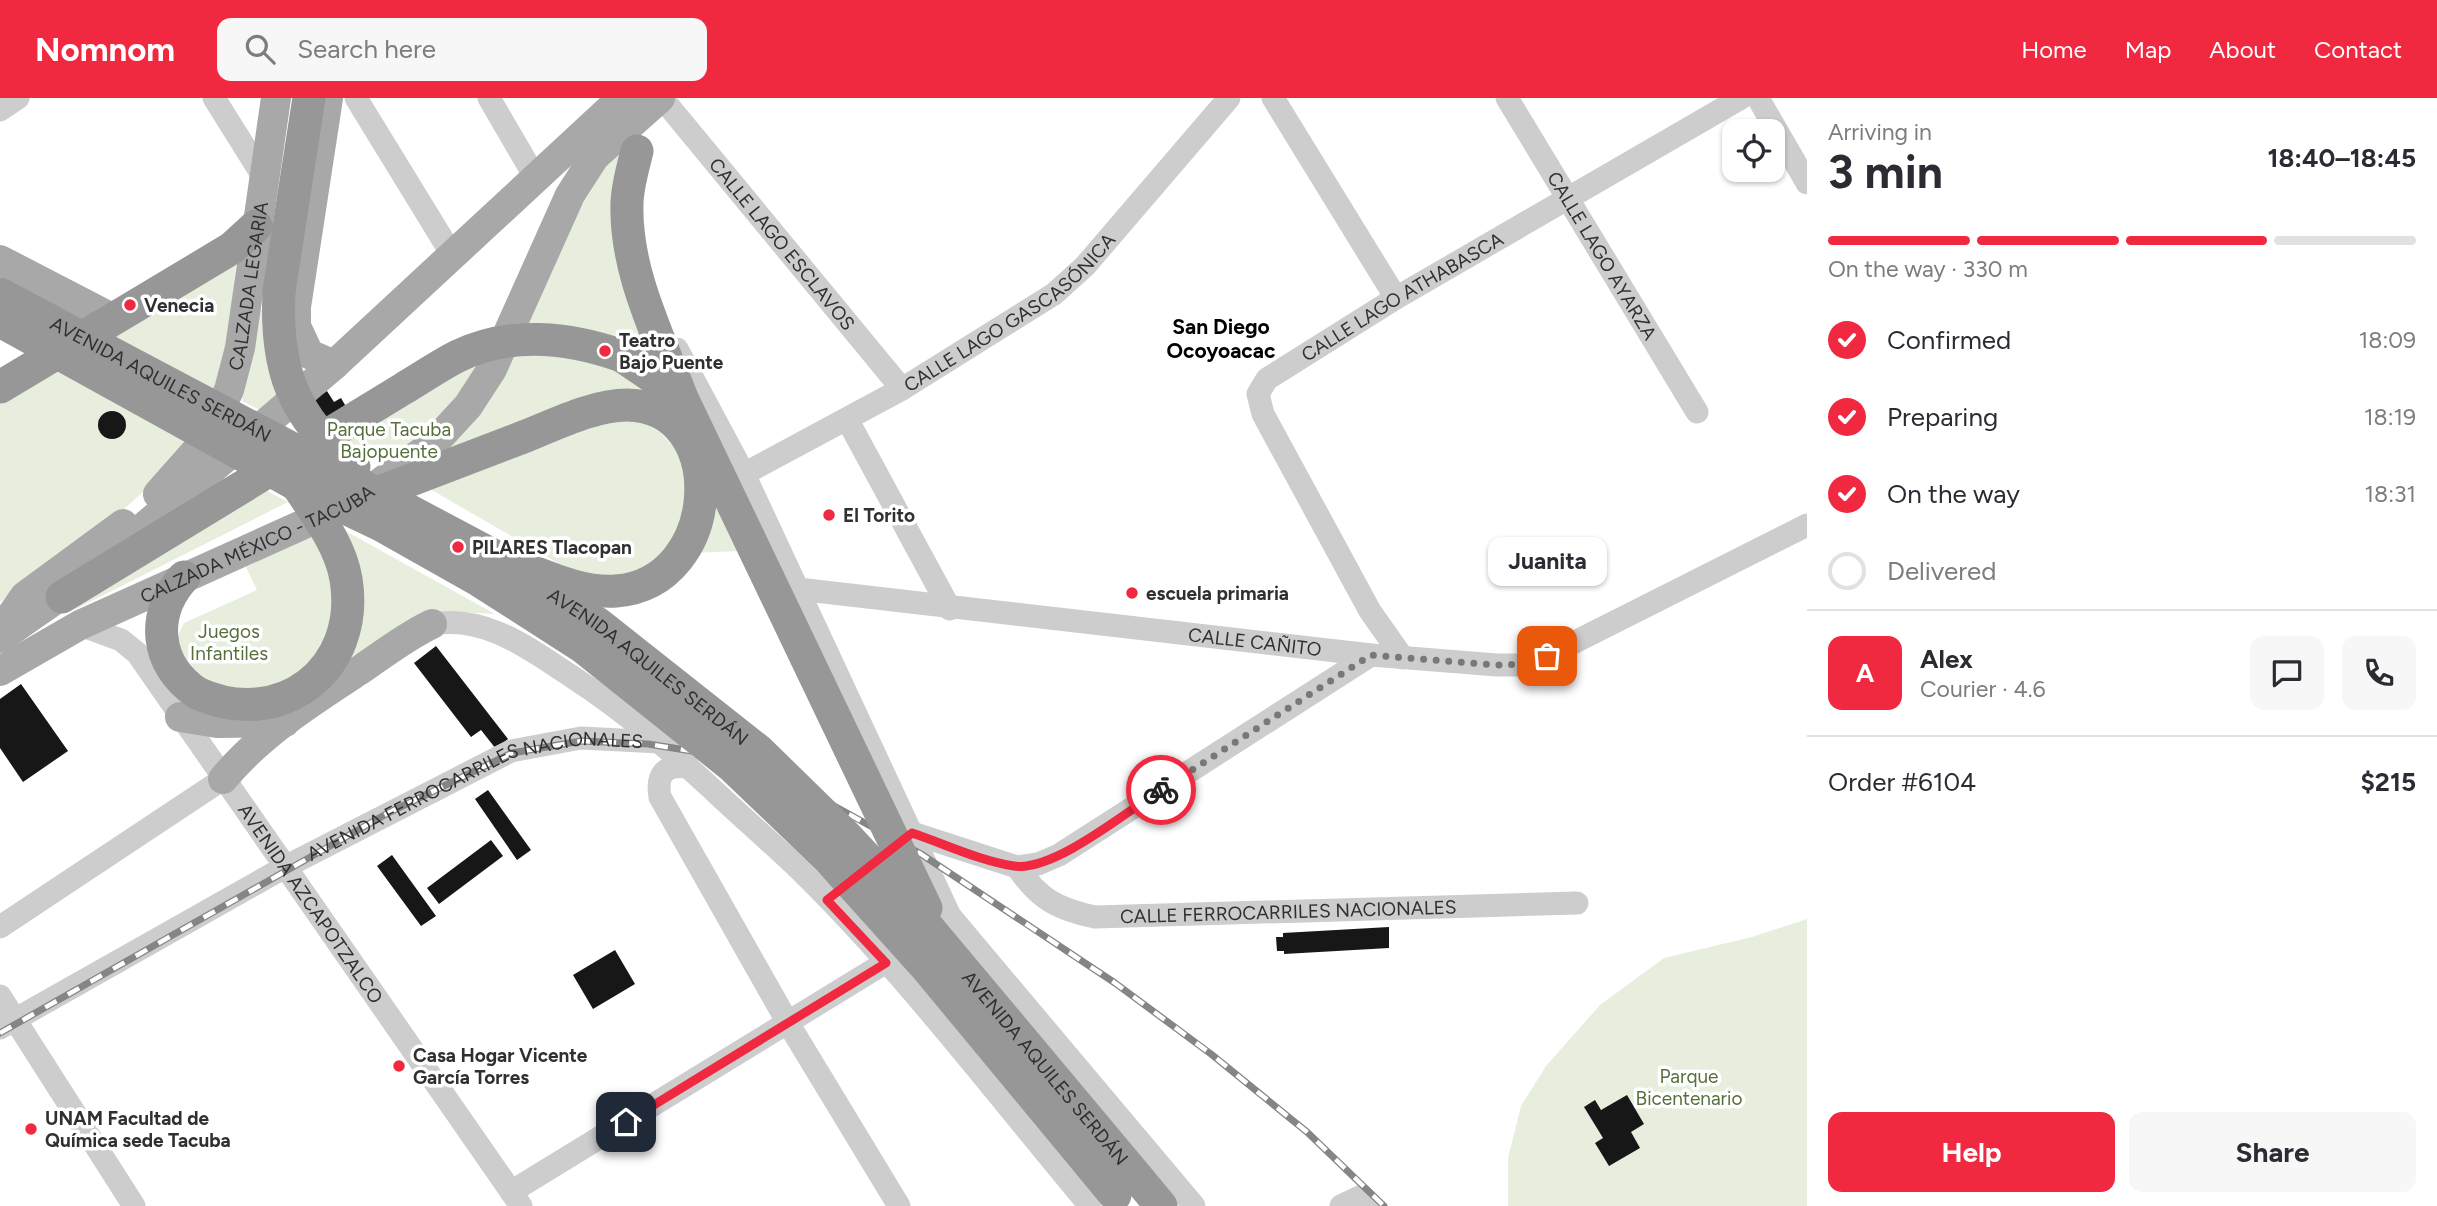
<!DOCTYPE html>
<meta charset="utf-8">
<style>
body{margin:0;font-family:Figtree,sans-serif;background:#f7f7f7;color:#2b2b33;height:100vh;display:flex;flex-direction:column;font-size:26px;white-space:nowrap}
*{box-sizing:border-box;margin:0}
p{font-size:23px;color:#7c7c81}
.icon{flex:none;width:38px;height:38px;fill:none;stroke:currentColor;stroke-width:2;stroke-linecap:round;stroke-linejoin:round}
.map{position:relative;flex:1;overflow:hidden}
.sheet{display:flex;flex-direction:column;background:#fff;width:630px}
.sheet>*{flex:none}
.fabs{position:absolute;left:1722px;top:21px;display:grid;gap:14px}
.fabs a{display:grid;place-items:center;width:63px;height:63px;border-radius:14px;background:#fff;box-shadow:0 2px 5px #0004;font-size:35px}
.pin{position:absolute;display:grid;place-items:center;width:60px;height:60px;color:#fff;margin:-30px;border-radius:14px;box-shadow:0 4px 10px #0006}
.courier{position:absolute;display:grid;place-items:center;width:70px;height:70px;margin:-35px;border:5px solid #f02941;border-radius:50%;background:#fff;color:#222;box-shadow:0 2px 9px #0007}
.bubble{position:absolute;height:49px;border-radius:14px;background:#fff;box-shadow:0 2px 5px #0004;font-size:23px;font-weight:700;line-height:49px;text-align:center}
.head em{font-style:normal;font-weight:700}
.head div{display:flex;flex-direction:column-reverse}
.head{display:flex;align-items:center;justify-content:space-between;height:119px;padding:0 21px}
h1{font-size:46px;font-weight:700;line-height:52px}
.bar{display:grid;grid-template-columns:repeat(4,1fr);gap:10px 7px;align-content:center;height:84px;padding:0 21px}
.bar i{height:9px;border-radius:5px;background:#e1e1e2}
.bar .on{background:#f02941}
.bar p{grid-column:span 4}
.line{display:flex;align-items:center;gap:18px;padding:0 21px;border-top:2px solid #e1e1e2}
.line div{flex:1}
.round{display:grid;place-items:center;flex:none;width:74px;height:74px;border-radius:14px;background:#f7f7f7}
ol{padding:0 21px;list-style:none}
li{display:flex;align-items:center;gap:21px;height:77px}
li p{margin-inline-start:auto}
li .icon{padding:7px;border-radius:50%;background:#f02941;color:#fff;stroke-width:4}
li:last-child{color:#7c7c81}
li i{width:38px;height:38px;border:4px solid #e1e1e2;border-radius:50%}
.cta{display:flex;gap:14px;margin-top:auto;padding:14px 21px}
.cta a{flex:1;height:80px;border-radius:14px;background:#f02941;color:#fff;font-size:28px;font-weight:700;line-height:80px;text-align:center}
.cta a+a{background:#f7f7f7;color:#2b2b33}
header{display:flex;align-items:center;gap:42px;box-sizing:border-box;height:98px;padding:0 35px;background:#f02941;color:#fff}
header strong{font-size:33px}
nav{display:flex;gap:38px;margin-inline-start:auto;font-size:24px}
.search{width:490px;height:63px;background:#f7f7f7;display:flex;align-items:center;gap:18px;box-sizing:border-box;padding:0 24px;border-radius:14px;color:#7c7c81;font-size:26px}
main{display:flex;flex:1;min-height:0}
.map>svg:first-child{display:block}
</style>
<header>
<strong>Nomnom</strong>
<div class="search"><svg class="icon" aria-label="search" viewBox="0 0 24 24"><circle cx="10" cy="10" r="6"/><path d="M15 15l6 6"/></svg>Search here</div>
<nav><a>Home</a><a>Map</a><a>About</a><a>Contact</a></nav>
</header>
<main>
<div class="map">
<svg width="1807" height="1108" viewBox="0 0 1807 1108">
<rect width="100%" height="100%" fill="#fff"/>
<path fill="#e7eedd" d="M622 42 656 253 640 281 651 302 425 363Z
M237 158C232 197 231 237 223 275 201 372 75 447 0 504V305Z
M255 210 283 215 295 263 306 275 262 313 242 303Z
M483 264 463 296 387 372 343 342 462 271Z
M614 318 638 321 661 335 767 452 668 456 648 470 603 480 563 468 423 387Z
M258 388 288 404 76 511 72 506Z
M333 426 495 516 454 514 330 577 268 598 193 583 176 541 184 525 257 492 246 469Z
M1807 821V1108H1508V1060L1521 1008 1546 968 1600 907 1664 860 1752 839Z"/>
<path fill="#171717" d="M327 293 334 304 341 300 348 312 318 329 305 307Z
M98 327a14 14 0 1 1 28 0a14 14 0 1 1-28 0Z
M436 548 508 641 496 651 481 632 471 639 414 565Z
M21 586 68 653 23 684 0 650V601Z
M488 692 531 752 517 762 475 701Z
M491 742 503 758 439 806 427 790Z
M392 757 436 818 421 828 377 768Z
M1389 829V850L1284 856V853H1277L1276 839H1283V835Z
M615 852 635 886 593 911 573 877Z
M1627 997 1644 1026 1631 1034 1640 1050 1609 1068 1595 1045 1603 1040 1584 1009 1595 1002 1601 1012Z"/>
<g fill="none" stroke-linecap="round" stroke-linejoin="round">
<g stroke="#cdcdcd" stroke-width="23">
<path d="M214 0 264 80"/>
<path d="M356 0 451 155"/>
<path d="M489 0 535 79"/>
<path id="s1" d="M662 0 902 291"/>
<path d="M1273 0 1396 200"/>
<path id="s2" d="M1507 0 1697 314"/>
<path d="M1758 0 1807 85"/>
<path d="M0 12 18 0"/>
<path d="M677 251 744 376 950 818 1194 1108"/>
<path d="M847 321 950 511"/>
<path id="s3" d="M744 376 902 291 1054 196 1085 168 1229 0"/>
<path id="s4" d="M798 491 1371 557 1497 567H1523L1547 558 1807 427"/>
<path d="M432 526C486 517 528 550 571 578 628 615 677 658 726 704 751 727 776 749 800 772 904 874 996 996 1090 1108"/>
<path id="s5" d="M80 527 121 542 137 555 521 1108"/>
<path id="s6" d="M1403 560 1370 513 1263 316 1258 296 1267 281 1396 200 1741 0"/>
<path d="M688 669C665 666 656 676 660 699L788 925 899 1108"/>
<path d="M906 739 912 735 1017 769 1038 766 1059 757 1371 557"/>
<path id="s7" d="M1017 769C1039 801 1057 811 1095 819L1577 805"/>
<path d="M0 829 223 681"/>
<path d="M0 898 134 1108"/>
<path id="s8" d="M0 930 285 769 511 653 581 640 660 644"/>
<path d="M511 1094 896 858"/>
<path d="M1341 1108 1362 1098 1371 1108"/>
</g>
<g stroke="#a8a8a8" stroke-width="30">
<path d="M328 0 296 209V228L309 256 334 267"/>
<path d="M0 162 112 220"/>
<path id="s9" d="M158 396 204 344 229 292 240 250 276 0"/>
<path d="M111 457 334 267 622 0"/>
<path d="M1 532 25 498 123 426"/>
<path d="M0 540 79 485"/>
<path id="s10" d="M0 573 80 527 355 403 433 346 468 308 492 271 570 97 595 58 660 0"/>
<path d="M180 619 217 625 285 624"/>
<path d="M223 681C261 635 314 602 363 570 386 554 407 538 432 526"/>
</g>
<path stroke="#979797" stroke-width="33" d="M637 53C633 70 627 89 627 106 625 173 658 236 681 298
M279 193 309 0
M622 258 681 298
M0 289 232 150 256 128
M357 403C413 381 469 360 526 338 556 326 594 307 627 307 731 308 723 485 616 493 585 495 557 483 529 472
M184 479C150 516 155 567 197 595
M62 499 406 289
M1137 1079 1161 1108"/>
<g stroke="#858585" stroke-width="7">
<path id="rail" d="M0 935 388 715 512 655 581 643 648 646 717 657 780 678 921 756 1115 885 1211 956 1307 1034 1384 1108"/>
</g>
<use href="#rail" stroke="#fff" stroke-width="4.5" stroke-dasharray="13" stroke-linecap="butt"/>
<g stroke="#979797" stroke-width="33">
<path d="M279 193C275 270 292 319 354 369"/>
<path id="s11" d="M0 196 491 456 597 525 759 653 847 739 900 796 1137 1079"/>
<path d="M0 223 297 387 379 426 480 483 583 549 732 668 828 760 927 870 1115 1097"/>
<path d="M406 289C423 279 440 267 458 258 510 233 569 239 622 258"/>
<path d="M681 298 926 810"/>
<path d="M197 595C280 633 361 572 346 481 340 446 316 416 297 387"/>
</g>
</g>
<g fill="none" stroke-linecap="round" stroke-linejoin="round">
<path stroke="#787878" stroke-width="7" stroke-dasharray="0 12.6" d="M1161 692 1371 557 1497 567 1523 566 1547 558"/>
<path stroke="#f02941" stroke-width="9" d="M626 1024 886 865 827 802 912 735C945 746 980 763 1014 768 1054 774 1127 713 1161 692"/>
</g>
<g fill="#f02941" stroke="#fff" stroke-width="2.5">
<circle cx="130" cy="207" r="7"/>
<circle cx="605" cy="253" r="7"/>
<circle cx="829" cy="417" r="7"/>
<circle cx="458" cy="449" r="7"/>
<circle cx="1132" cy="495" r="7"/>
<circle cx="399" cy="968" r="7"/>
<circle cx="31" cy="1031" r="7"/>
</g>
<g text-anchor="middle" stroke-width="7" stroke-linejoin="round" paint-order="stroke">
<g font-size="19" fill="#303030" stroke="#fff">
<text dy="7" stroke="none"><textPath href="#s1" startOffset="189">CALLE LAGO ESCLAVOS</textPath></text>
<text dy="7" stroke="none"><textPath href="#s2" startOffset="184">CALLE LAGO AYARZA</textPath></text>
<text dy="7" stroke="none"><textPath href="#s9" startOffset="233">CALZADA LEGARIA</textPath></text>
<text dy="7" stroke="none"><textPath href="#s6" startOffset="478">CALLE LAGO ATHABASCA</textPath></text>
<text dy="7" stroke="none"><textPath href="#s3" startOffset="312">CALLE LAGO GASCASÓNICA</textPath></text>
<text dy="7" stroke="none"><textPath href="#s11" startOffset="182">AVENIDA AQUILES SERDÁN</textPath></text>
<text dy="7" stroke="none"><textPath href="#s10" startOffset="287">CALZADA MÉXICO - TACUBA</textPath></text>
<text dy="7" stroke="none"><textPath href="#s4" startOffset="460">CALLE CAÑITO</textPath></text>
<text dy="7" stroke="none"><textPath href="#s11" startOffset="749">AVENIDA AQUILES SERDÁN</textPath></text>
<text dy="7" stroke="none"><textPath href="#s8" startOffset="534">AVENIDA FERROCARRILES NACIONALES</textPath></text>
<text dy="7" stroke="none"><textPath href="#s5" startOffset="369">AVENIDA AZCAPOTZALCO</textPath></text>
<text dy="7" stroke="none"><textPath href="#s7" startOffset="289">CALLE FERROCARRILES NACIONALES</textPath></text>
<text dy="7" stroke="none"><textPath href="#s11" startOffset="1316">AVENIDA AQUILES SERDÁN</textPath></text>
</g>
<g font-size="19" font-weight="bold" fill="#303030" stroke="#fff" text-anchor="start">
<text x="144" y="214">Venecia</text>
<text x="619" y="249">Teatro<tspan x="619" dy="22">Bajo Puente</tspan></text>
<text x="843" y="424">El Torito</text>
<text x="472" y="456">PILARES Tlacopan</text>
<text x="1146" y="502">escuela primaria</text>
<text x="413" y="964">Casa Hogar Vicente<tspan x="413" dy="22">García Torres</tspan></text>
<text x="45" y="1027">UNAM Facultad de<tspan x="45" dy="22">Química sede Tacuba</tspan></text>
</g>
<g font-size="19" fill="#556f3a" stroke="#fff">
<text x="389" y="338">Parque Tacuba<tspan x="389" dy="22">Bajopuente</tspan></text>
<text x="229" y="540">Juegos<tspan x="229" dy="22">Infantiles</tspan></text>
<text x="1689" y="985">Parque<tspan x="1689" dy="22">Bicentenario</tspan></text>
</g>
<g font-size="21" font-weight="bold" fill="#000" stroke="#fff">
<text x="1221" y="236">San Diego<tspan x="1221" dy="24">Ocoyoacac</tspan></text>
</g>
</g>
</svg>
<div class="fabs">
<a><svg class="icon" aria-label="locate" viewBox="0 0 24 24"><circle cx="12" cy="12" r="6"/><path d="M12 2v4M12 18v4M2 12h4M18 12h4"/></svg></a>
</div>
<div class="pin" style="left:1547px;top:558px;background:#ea580c"><svg class="icon" aria-label="bag" viewBox="0 0 24 24"><path d="M5 8h14l-1 12H6zM9 8a3 3 0 0 1 6 0"/></svg></div>
<div class="pin" style="left:626px;top:1024px;background:#1f2937"><svg class="icon" aria-label="home" viewBox="0 0 24 24"><path d="M3 11l9-7 9 7M6 9v11h12V9"/></svg></div>
<div class="courier" style="left:1161px;top:692px"><svg class="icon" aria-label="bike" viewBox="0 0 24 24"><circle cx="6" cy="16" r="4"/><circle cx="18" cy="16" r="4"/><path d="M6 16l4-8h5l3 8M10 8l3 8H6M13 5h3"/></svg></div>
<div class="bubble" style="left:1488px;top:439px;width:119px">Juanita</div>
</div>
<section class="sheet">
<div class="head"><div><h1>3 min</h1><p>Arriving in</p></div><em>18:40–18:45</em></div>
<div class="bar"><i class="on"></i><i class="on"></i><i class="on"></i><i></i><p>On the way · 330 m</p></div>
<ol>
<li><svg class="icon" aria-label="check" viewBox="0 0 24 24"><path d="M5 12l5 5 9-10"/></svg>Confirmed<p>18:09</p></li>
<li><svg class="icon" aria-label="check" viewBox="0 0 24 24"><path d="M5 12l5 5 9-10"/></svg>Preparing<p>18:19</p></li>
<li><svg class="icon" aria-label="check" viewBox="0 0 24 24"><path d="M5 12l5 5 9-10"/></svg>On the way<p>18:31</p></li>
<li><i></i>Delivered</li>
</ol>
<div class="line" style="height:126px"><b class="round" style="background:#f02941;color:#fff">A</b><div><b>Alex</b><p>Courier · 4.6</p></div><a class="round"><svg class="icon" aria-label="chat" viewBox="0 0 24 24"><path d="M4 5h16v11H9l-5 4z"/></svg></a><a class="round"><svg class="icon" aria-label="phone" viewBox="0 0 24 24"><path d="M5 4h4l2 5-3 2q2 4 5 5l2-3 5 2v4C11 20 4 13 5 4z"/></svg></a></div>
<div class="line" style="height:91px"><div>Order #6104</div><b>$215</b></div>
<div class="cta"><a>Help</a><a>Share</a></div>
</section>
</main>
